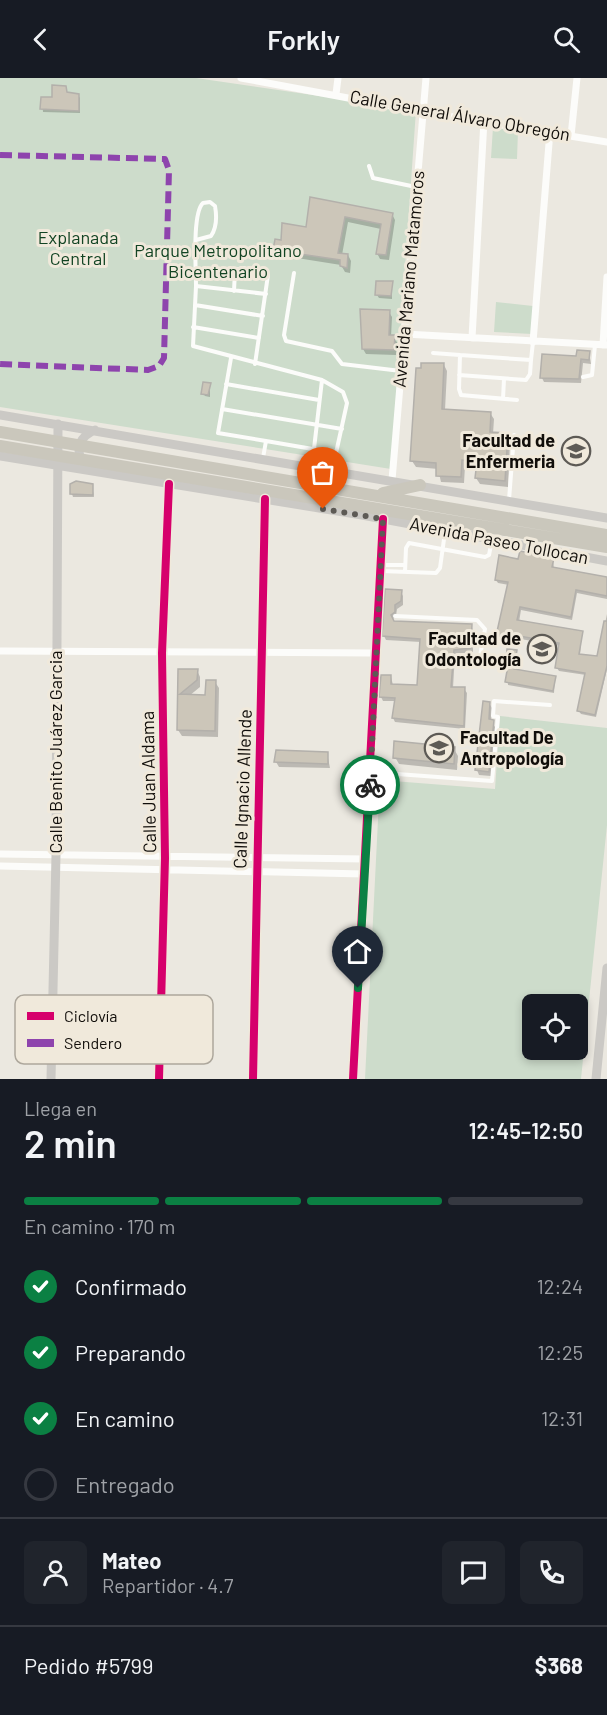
<!DOCTYPE html>
<html lang="es">
<meta charset="utf-8">
<style>
body{margin:0;font-family:Barlow,sans-serif;background:#20242c;color:#f1f3f6;height:100vh;display:flex;flex-direction:column;font-size:22px;white-space:nowrap}
*{box-sizing:border-box;margin:0}
p{font-size:20px;color:#9ea1a6}
.icon{flex:none;width:33px;height:33px;fill:none;stroke:currentColor;stroke-width:2;stroke-linecap:round;stroke-linejoin:round}
.map{position:relative;height:1001px;overflow:hidden}
.sheet{display:flex;flex-direction:column;background:#171b24;flex:1}
.sheet>*{flex:none}
.tools{position:absolute;left:522px;top:916px;display:grid;gap:12px}
.tools a{display:grid;place-items:center;width:66px;height:66px;border-radius:9px;background:#171b24;box-shadow:0 3px 9px #0003;font-size:30px}
.pin{position:absolute;display:grid;place-items:center;width:51px;height:51px;color:#fff;margin:-62px -26px;border-radius:50% 50% 50% 0;rotate:-45deg;box-shadow:0 0 6px #0007}
.pin .icon{rotate:45deg}
.courier{position:absolute;display:grid;place-items:center;width:60px;height:60px;margin:-30px;border:4px solid #0b8043;border-radius:50%;background:#fff;color:#222;box-shadow:0 2px 8px #0007}
.headline em{font-style:normal;font-weight:600}
.headline div{display:flex;flex-direction:column-reverse}
.headline{display:flex;align-items:center;justify-content:space-between;height:102px;padding:0 24px}
h1{font-size:39px;font-weight:600;line-height:45px}
.bar{display:grid;grid-template-columns:repeat(4,1fr);gap:9px 6px;align-content:center;height:72px;padding:0 24px}
.bar i{height:8px;border-radius:4px;background:#363941}
.bar .selected{background:#0b8043}
.bar p{grid-column:span 4}
.line{display:flex;align-items:center;gap:15px;padding:0 24px;border-top:2px solid #363941}
.line div{flex:1}
.round{display:grid;place-items:center;flex:none;width:63px;height:63px;border-radius:9px;background:#20242c}
ol{padding:0 24px;list-style:none}
li{display:flex;align-items:center;gap:18px;height:66px}
li p{margin-inline-start:auto}
li .icon{padding:6px;border-radius:50%;background:#0b8043;color:#fff;stroke-width:4}
li:last-child{color:#9ea1a6}
li i{width:33px;height:33px;border:3px solid #363941;border-radius:50%}
header{display:flex;justify-content:space-between;align-items:center;height:78px;padding:0 24px;background:#171b24;font-size:27px;font-weight:600}
.map>svg:first-child{display:block}
</style>
<header><svg class="icon" aria-label="back" viewBox="0 0 24 24"><path d="M15 5l-7 7 7 7"/></svg>Forkly<svg class="icon" aria-label="search" viewBox="0 0 24 24"><circle cx="10" cy="10" r="6"/><path d="M15 15l6 6"/></svg></header>
<div class="map">
<svg width="607" height="1001" viewBox="0 0 607 1001">
<rect width="100%" height="100%" fill="#ebe8e0"/>
<path fill="#cddccb" fill-rule="evenodd" d="M0 0H196L416 32 391 391 0 329Z
M493 49 518 53 517 81 491 80Z
M496 224 533 228 532 256 494 254Z
M500 638 607 650V747L581 1001H365L380 702 495 711ZM532 927H578V972H532Z"/>
<path fill="#0003" d="M66 9 67 16 78 17 80 20V35L43 34 42 20H54Z
M311 121 392 136 395 142 389 182 380 181 377 175 381 151 348 144 342 177H348L351 183 350 195 345 194 341 187 278 177 275 172 282 164 307 151Z
M392 205V221L379 220 377 217Z
M389 234 392 239 391 259 397 264 396 277 366 276 363 271Z
M589 274 591 286 583 285 581 305 544 304 542 300Z
M444 287 447 293 445 332 490 335 494 341 493 356 507 357 510 363 508 409 480 406 476 400 478 389 465 388 464 405 441 404 438 391 416 389 412 383Z
M210 306V319L205 318 203 315Z
M92 407 94 419H73L72 416Z
M519 482H553L554 491 607 501V521L577 515 572 542 521 532 519 544 582 554 580 577 598 580 607 536V591L596 639 581 636 579 633 586 597 559 593 557 590 560 568 515 560 514 564 500 560 498 557 509 507 498 505 496 502Z
M386 512 401 514 403 518V527L397 531 396 538 392 542 394 545 471 548 473 552V574L455 576 453 610 464 611 467 615 465 651 395 644 393 640 396 623H383L381 619 391 599 393 607 418 609 421 564 386 562 384 558Z
M516 574 515 592 555 600 554 615 508 607 507 581Z
M179 592H197L200 599V609L189 618H207L215 604 219 610 218 659 182 658 178 652Z
M489 625 492 630 491 643 495 649 491 698 479 697 477 692Z
M454 671 458 678 457 692 399 686 395 679Z
M327 675 330 690 279 689 276 684Z"/>
<path fill="#ccc6b9" stroke="#b3b0ab" stroke-width="1.5" d="M52 7 66 8 67 14 79 16V33L40 31 41 19H52Z
M310 119 393 135 386 177 376 176 381 146 345 139 338 175 348 176 347 190 340 188V182L273 172 275 161 281 162 282 145 306 149Z
M376 203H393L391 218 375 217Z
M360 231 390 232 389 257H395L394 272 362 271Z
M577 272 590 273 589 282 581 281 579 301 540 300 542 276 576 278Z
M421 285H444L442 331 491 334 490 354 508 355 505 403 475 400 477 383 462 382 461 399 436 398V385L410 383 416 290H421Z
M203 304 211 305 208 317 201 316Z
M76 403 93 406V417L70 416V406Z
M520 473 554 480 552 489 607 499V518L576 512 571 539 520 529 517 542 583 553 579 576 597 578 604 543H607V588L595 637 577 633 585 595 555 590 559 565 514 557 513 561 496 558 508 504 495 502 499 477 518 481Z
M385 511 402 512 401 523 395 527V534L391 537 394 543 472 546 471 570 454 572 451 609H465L464 648 392 640 395 620 379 619 381 597H391V606L417 607 420 561 382 558Z
M507 571 517 572 514 591 556 598 553 613 505 604 509 582H506Z
M178 591H198L197 602 180 616 205 617 206 602H216L215 653 177 652Z
M483 623 490 624 489 641 494 642 489 694 475 692Z
M394 663 455 669 454 686 393 680Z
M276 672 328 674V686L274 684Z"/>
<g fill="none" stroke-linecap="round" stroke-linejoin="round">
<path stroke="#fcfcfa" stroke-width="4" d="M369 88 373 100 416 109
M294 195 284 257 286 263 332 273 342 286 401 293
M196 208C196 191 192 135 203 125L210 124 215 128C217 139 217 149 211 158L196 162
M234 213 235 192 243 190 268 197 255 286
M195 227 263 238
M193 249 259 260
M433 275 460 277
M231 280 218 355 266 363
M459 297 526 302 530 296 531 282
M583 299 592 297 595 267
M226 306 319 322
M503 321 504 301
M517 322 461 317 459 311 460 277 531 282 533 264
M222 331 342 351
M263 380 266 363 336 375 347 325 343 314 322 302 193 268 196 208 266 216
M312 388 322 302
M509 422 514 357
M381 487H405
M381 493 436 495 440 490 445 454
M405 494 406 470 409 465 485 479 489 477 492 462
M395 538 477 542 485 551 480 578
M370 694 492 703 498 639 493 638 494 623 550 627"/>
<path stroke="#fcfcfa" stroke-width="7" d="M241 0 423 34 607 64
M336 16 338 0
M571 58 577 0
M405 256 607 267
M472 260 484 42
M533 264 550 53
M603 267 607 199
M392 402 426 0
M0 573 374 575
M0 776 365 781
M0 788 364 796
M159 1001 165 780 162 575 169 406
M253 1001 265 421
M353 1001 383 441"/>
<path stroke="#cbc9c5" stroke-width="9" d="M0 337 607 440
M0 378 362 437 607 483
M83 386C75 370 79 359 95 352
M51 1001 56 777 58 346
M596 1001 607 890"/>
<path stroke="#cac7bc" stroke-width="12" d="M0 354 607 457
M0 368 607 469
M383 415 420 407"/>
<path stroke="#8e44ad" stroke-width="6" stroke-dasharray="12 6" stroke-linecap="butt" d="M0 77 165 81 169 92 164 280 159 288 148 292 0 286"/>
<g stroke="#f0e9db" stroke-width="11">
<path id="cycleway" d="M159 1001 165 780 162 575 169 406
M253 1001 265 421
M353 1001 383 441"/>
</g>
<use href="#cycleway" stroke="#d6006c" stroke-width="8"/>
</g>
<g fill="none" stroke-linecap="round" stroke-linejoin="round">
<path stroke="#5d5a55" stroke-width="6" stroke-dasharray="0 10.8" d="M323 431 383 441 370 707"/>
<path stroke="#0b8043" stroke-width="8" d="M358 910 370 707"/>
</g>
<defs>
<g id="university-ring" transform="scale(1.5)"><circle r="9.5" fill="#f0e9db" stroke="#5d5a55" stroke-width="1.5"/><path d="M0-5L7-2L0 1L-7-2ZM-4 1L0 2.5L4 1V4Q0 6-4 4Z" fill="#5d5a55"/></g>
</defs>
<g fill-rule="evenodd">
<use href="#university-ring" x="576" y="373"/>
<use href="#university-ring" x="542" y="571"/>
<use href="#university-ring" x="439" y="670"/>
</g>
<g text-anchor="middle" stroke-width="6" stroke-linejoin="round" paint-order="stroke">
<g font-size="18" fill="#110e0a" stroke="#f0e9db">
<text transform="translate(460 38) rotate(10)" y="6">Calle General Álvaro Obregón</text>
<text transform="translate(409 201) rotate(-85)" y="6">Avenida Mariano Matamoros</text>
<text transform="translate(499 463) rotate(11)" y="6">Avenida Paseo Tollocan</text>
<text transform="translate(56 674) rotate(-90)" y="6">Calle Benito Juárez Garcia</text>
<text transform="translate(149 704) rotate(-91)" y="6">Calle Juan Aldama</text>
<text transform="translate(243 711) rotate(-88)" y="6">Calle Ignacio Allende</text>
</g>
<g font-size="18" fill="#124423" stroke="#f0e9db">
<text x="78" y="166">Explanada<tspan x="78" dy="21">Central</tspan></text>
<text x="218" y="179">Parque Metropolitano<tspan x="218" dy="21">Bicentenario</tspan></text>
</g>
<g font-size="18" font-weight="bold" fill="#110e0a" stroke="#f0e9db" text-anchor="end">
<text x="555" y="369">Facultad de<tspan x="555" dy="21">Enfermeria</tspan></text>
<text x="521" y="567">Facultad de<tspan x="521" dy="21">Odontología</tspan></text>
<text x="460" y="666" text-anchor="start">Facultad De<tspan x="460" dy="21">Antropología</tspan></text>
</g>
</g>
<rect x="15" y="917" width="198" height="69" rx="9" fill="#f0e9db" stroke="#ada79c" stroke-width="1.5"/>
<rect x="27" y="934" width="27" height="8" fill="#d6006c"/>
<rect x="27" y="961" width="27" height="8" fill="#8e44ad"/>
<g font-size="16" fill="#110e0a">
<text x="64" y="944">Ciclovía</text>
<text x="64" y="971">Sendero</text>
</g>
</svg>
<div class="tools">
<a><svg class="icon" aria-label="locate" viewBox="0 0 24 24"><circle cx="12" cy="12" r="6"/><path d="M12 2v4M12 18v4M2 12h4M18 12h4"/></svg></a>
</div>
<div class="pin" style="left:323px;top:431px;background:#ea580c"><svg class="icon" aria-label="bag" viewBox="0 0 24 24"><path d="M5 8h14l-1 12H6zM9 8a3 3 0 0 1 6 0"/></svg></div>
<div class="pin" style="left:358px;top:910px;background:#1f2937"><svg class="icon" aria-label="home" viewBox="0 0 24 24"><path d="M3 11l9-7 9 7M6 9v11h12V9"/></svg></div>
<div class="courier" style="left:370px;top:707px"><svg class="icon" aria-label="bike" viewBox="0 0 24 24"><circle cx="6" cy="16" r="4"/><circle cx="18" cy="16" r="4"/><path d="M6 16l4-8h5l3 8M10 8l3 8H6M13 5h3"/></svg></div>
</div>
<section class="sheet">
<div class="headline"><div><h1>2 min</h1><p>Llega en</p></div><em>12:45–12:50</em></div>
<div class="bar"><i class="selected"></i><i class="selected"></i><i class="selected"></i><i></i><p>En camino · 170 m</p></div>
<ol>
<li><svg class="icon" aria-label="check" viewBox="0 0 24 24"><path d="M5 12l5 5 9-10"/></svg>Confirmado<p>12:24</p></li>
<li><svg class="icon" aria-label="check" viewBox="0 0 24 24"><path d="M5 12l5 5 9-10"/></svg>Preparando<p>12:25</p></li>
<li><svg class="icon" aria-label="check" viewBox="0 0 24 24"><path d="M5 12l5 5 9-10"/></svg>En camino<p>12:31</p></li>
<li><i></i>Entregado</li>
</ol>
<div class="line" style="height:108px"><a class="round"><svg class="icon" aria-label="person" viewBox="0 0 24 24"><circle cx="12" cy="8" r="4"/><path d="M4 21q1-7 8-7t8 7"/></svg></a><div><b>Mateo</b><p>Repartidor · 4.7</p></div><a class="round"><svg class="icon" aria-label="chat" viewBox="0 0 24 24"><path d="M4 5h16v11H9l-5 4z"/></svg></a><a class="round"><svg class="icon" aria-label="phone" viewBox="0 0 24 24"><path d="M5 4h4l2 5-3 2q2 4 5 5l2-3 5 2v4C11 20 4 13 5 4z"/></svg></a></div>
<div class="line" style="height:78px"><div>Pedido #5799</div><b>$368</b></div>
</section>
